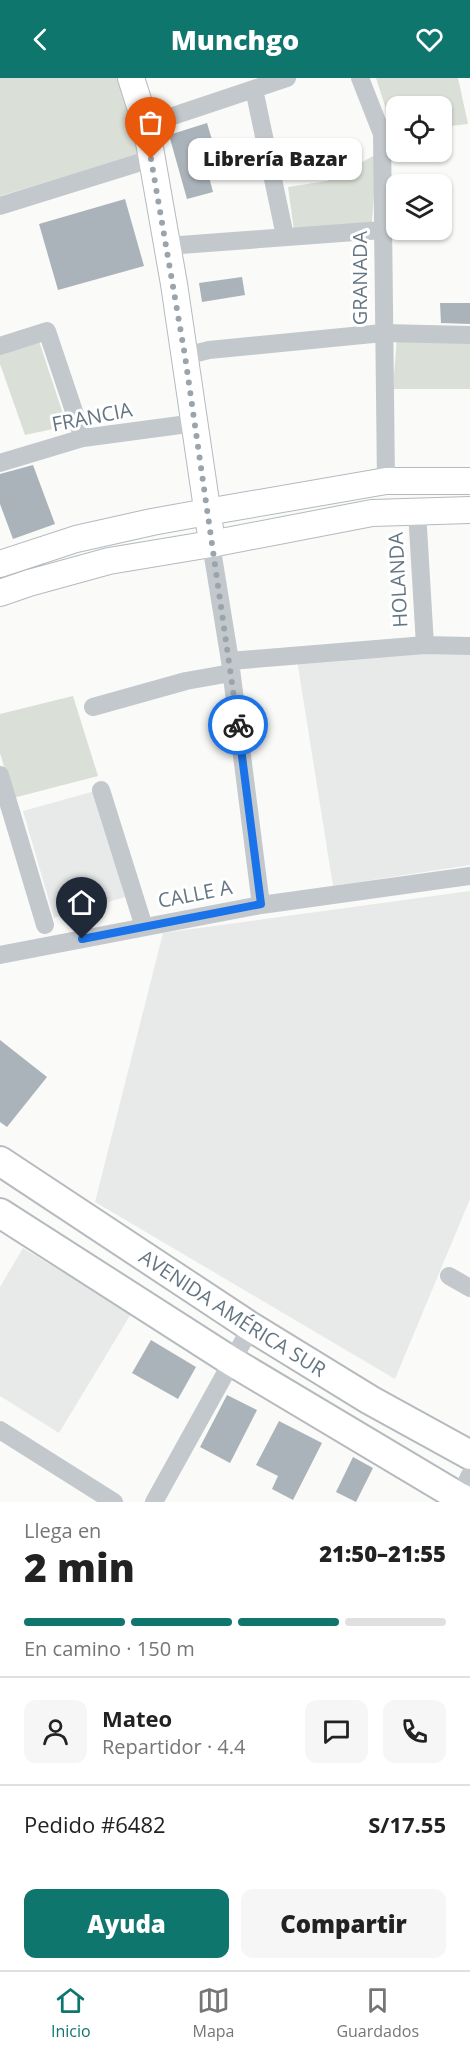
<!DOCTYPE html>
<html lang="es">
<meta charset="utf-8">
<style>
body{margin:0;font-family:"Open Sans",sans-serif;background:#f6f6f6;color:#222;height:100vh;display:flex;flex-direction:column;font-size:22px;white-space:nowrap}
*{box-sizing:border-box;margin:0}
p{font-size:20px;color:#767676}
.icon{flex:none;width:33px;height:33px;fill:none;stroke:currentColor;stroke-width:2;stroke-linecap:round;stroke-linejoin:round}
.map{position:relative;height:1424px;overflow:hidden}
.details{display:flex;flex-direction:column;background:#fff;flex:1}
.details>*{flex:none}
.fabs{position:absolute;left:386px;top:18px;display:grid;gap:12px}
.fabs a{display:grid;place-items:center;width:66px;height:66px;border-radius:12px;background:#fff;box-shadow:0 2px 4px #0004;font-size:30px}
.pin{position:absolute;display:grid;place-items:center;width:51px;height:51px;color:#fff;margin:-62px -26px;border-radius:50% 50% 50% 0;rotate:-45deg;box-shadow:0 0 6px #0007}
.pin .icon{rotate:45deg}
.courier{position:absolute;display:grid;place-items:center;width:60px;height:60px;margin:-30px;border:4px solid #1a73e8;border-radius:50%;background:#fff;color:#222;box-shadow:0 2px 8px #0007}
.bubble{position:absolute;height:42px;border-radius:12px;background:#fff;box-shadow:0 2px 4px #0004;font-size:20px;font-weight:800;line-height:42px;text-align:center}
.summary em{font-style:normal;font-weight:800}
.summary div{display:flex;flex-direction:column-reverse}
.summary{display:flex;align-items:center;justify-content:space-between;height:102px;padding:0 24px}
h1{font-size:39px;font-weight:800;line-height:45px}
.bar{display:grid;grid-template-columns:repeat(4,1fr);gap:9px 6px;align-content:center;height:72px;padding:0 24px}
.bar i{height:8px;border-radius:4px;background:#e0e0e0}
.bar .selected{background:#0f766e}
.bar p{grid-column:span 4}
.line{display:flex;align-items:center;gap:15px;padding:0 24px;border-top:2px solid #e0e0e0}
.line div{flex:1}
.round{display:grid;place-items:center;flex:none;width:63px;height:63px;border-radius:12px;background:#f6f6f6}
.cta{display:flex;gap:12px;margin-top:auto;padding:12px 24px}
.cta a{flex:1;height:69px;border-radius:12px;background:#0f766e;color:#fff;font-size:24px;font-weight:800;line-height:69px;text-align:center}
.cta a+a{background:#f6f6f6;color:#222}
header{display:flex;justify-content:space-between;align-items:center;height:78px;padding:0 24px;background:#0f766e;color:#fff;font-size:27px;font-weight:800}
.dock{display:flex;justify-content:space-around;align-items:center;height:84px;border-top:2px solid #e0e0e0;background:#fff;font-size:16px;color:#767676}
.dock a{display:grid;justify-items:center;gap:3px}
.dock .selected{color:#0f766e}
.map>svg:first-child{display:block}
</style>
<header><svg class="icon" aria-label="back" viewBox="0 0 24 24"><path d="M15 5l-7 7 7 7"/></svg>Munchgo<svg class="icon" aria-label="heart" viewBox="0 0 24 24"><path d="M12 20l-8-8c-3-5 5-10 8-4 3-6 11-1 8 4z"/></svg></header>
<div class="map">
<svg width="470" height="1424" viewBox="0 0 470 1424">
<rect width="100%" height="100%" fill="#fafaf8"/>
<path fill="#e8e9e9" d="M470 572V787L333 808 297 582Z
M95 713 125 819 54 840 23 733Z
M470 813V1121L395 1301 95 1124 163 855Z
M23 1170 131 1236 59 1355 0 1318V1209Z"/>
<path fill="#dadfd7" d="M0 0H121L140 76 0 118Z
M376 0H458L468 46 441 49V28H396V53H393Z
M377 76 372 144 294 152 288 109 327 103Z
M470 257V311H393L397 258Z
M38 260 67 348 25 357 0 286V273Z
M73 618 98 698 13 720 0 675V636Z"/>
<path fill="#aab3b9" d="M207 45 215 72 203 76 213 114 187 121 169 57Z
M125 121 144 188 58 212 39 146Z
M242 199 245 217 202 224 199 205Z
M440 225H470V246L441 245Z
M33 387 55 446 13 461 0 426V396Z
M0 962 47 999 7 1049 0 1044Z
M151 1262 196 1289 178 1321 132 1295Z
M227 1317 257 1332 230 1385 200 1369Z
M279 1343 322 1365 293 1422 272 1411 278 1398 256 1387Z
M353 1379 373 1390 356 1424 336 1414Z"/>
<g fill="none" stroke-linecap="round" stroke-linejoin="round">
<g stroke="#b3babf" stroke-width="28">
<path id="secondary" d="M131 0 146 47 174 206 210 451
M0 486 76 461 152 444 207 434 386 403H470
M0 515 29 505 109 483 211 466 372 435 470 432"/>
</g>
<g stroke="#b5babe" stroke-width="32">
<g id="primary">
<path id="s1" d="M0 1083 251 1249 370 1322 470 1377"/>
<path d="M0 1135 231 1283 459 1419 470 1424"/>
</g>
</g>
<path stroke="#c3c8cc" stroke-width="18" d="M360 0 382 56 386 403
M254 11 285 158
M146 47 287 0
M0 128 151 81
M167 168 382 152
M0 268 47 253 83 360
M185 278 209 272 383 255 470 257
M0 385 83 360 195 345
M417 433 425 567
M211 466 230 583 261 827
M230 583 425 567 470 568
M93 629 186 603 231 595
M0 697 45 847
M101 712 144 849
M0 877 261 827 470 798
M449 1198 470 1210
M0 1352 114 1424
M154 1424 251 1249
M457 1424 470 1397"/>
<use href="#secondary" stroke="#fff" stroke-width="26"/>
<use href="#primary" stroke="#fff" stroke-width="28"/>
</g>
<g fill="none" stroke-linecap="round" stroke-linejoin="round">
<path stroke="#99a4ac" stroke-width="6" stroke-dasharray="0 10.8" d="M151 81 185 278 238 647"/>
<path stroke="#1a73e8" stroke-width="8" d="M82 861 261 826 238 647"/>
</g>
<g text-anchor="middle" stroke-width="6" stroke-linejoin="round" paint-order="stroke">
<g font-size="20" fill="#657683" stroke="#fff">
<text transform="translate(360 200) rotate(-90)" y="7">GRANADA</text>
<text transform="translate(92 339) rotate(-11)" y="7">FRANCIA</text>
<text transform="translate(398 502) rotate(-93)" y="7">HOLANDA</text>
<text transform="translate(195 816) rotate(-11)" y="7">CALLE A</text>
<text dy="7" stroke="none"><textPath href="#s1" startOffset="278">AVENIDA AMÉRICA SUR</textPath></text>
</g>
</g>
</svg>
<div class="fabs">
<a><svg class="icon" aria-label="locate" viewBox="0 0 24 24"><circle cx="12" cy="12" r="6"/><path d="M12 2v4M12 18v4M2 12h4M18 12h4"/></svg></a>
<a><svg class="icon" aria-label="layers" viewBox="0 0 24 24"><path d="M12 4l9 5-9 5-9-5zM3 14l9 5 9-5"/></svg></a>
</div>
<div class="pin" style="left:151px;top:81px;background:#ea580c"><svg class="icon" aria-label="bag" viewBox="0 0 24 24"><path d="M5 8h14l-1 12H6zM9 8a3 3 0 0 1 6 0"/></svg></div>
<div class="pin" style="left:82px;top:861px;background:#1f2937"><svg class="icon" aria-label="home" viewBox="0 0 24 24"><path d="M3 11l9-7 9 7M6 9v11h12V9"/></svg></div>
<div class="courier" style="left:238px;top:647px"><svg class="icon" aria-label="bike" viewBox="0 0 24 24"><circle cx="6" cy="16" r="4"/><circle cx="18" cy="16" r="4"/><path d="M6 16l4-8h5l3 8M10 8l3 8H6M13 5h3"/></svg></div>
<div class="bubble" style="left:188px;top:60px;width:174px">Librería Bazar</div>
</div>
<section class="details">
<div class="summary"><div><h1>2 min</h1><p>Llega en</p></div><em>21:50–21:55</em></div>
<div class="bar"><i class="selected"></i><i class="selected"></i><i class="selected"></i><i></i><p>En camino · 150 m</p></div>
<div class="line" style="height:108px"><a class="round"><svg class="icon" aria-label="person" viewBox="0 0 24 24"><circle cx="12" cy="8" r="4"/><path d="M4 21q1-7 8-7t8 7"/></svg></a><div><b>Mateo</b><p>Repartidor · 4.4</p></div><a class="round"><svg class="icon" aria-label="chat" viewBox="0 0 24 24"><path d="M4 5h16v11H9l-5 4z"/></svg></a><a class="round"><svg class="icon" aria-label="phone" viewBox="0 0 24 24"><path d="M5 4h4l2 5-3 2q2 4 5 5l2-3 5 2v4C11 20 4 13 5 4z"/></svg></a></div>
<div class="line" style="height:78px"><div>Pedido #6482</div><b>S/17.55</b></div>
<div class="cta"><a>Ayuda</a><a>Compartir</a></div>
</section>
<nav class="dock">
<a class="selected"><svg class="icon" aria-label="home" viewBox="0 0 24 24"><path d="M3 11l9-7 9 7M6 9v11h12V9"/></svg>Inicio</a>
<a><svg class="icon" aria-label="map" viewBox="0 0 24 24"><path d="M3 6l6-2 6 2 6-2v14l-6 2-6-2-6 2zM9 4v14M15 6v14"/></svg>Mapa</a>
<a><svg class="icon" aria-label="saved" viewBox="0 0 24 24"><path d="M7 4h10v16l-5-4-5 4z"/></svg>Guardados</a>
</nav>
